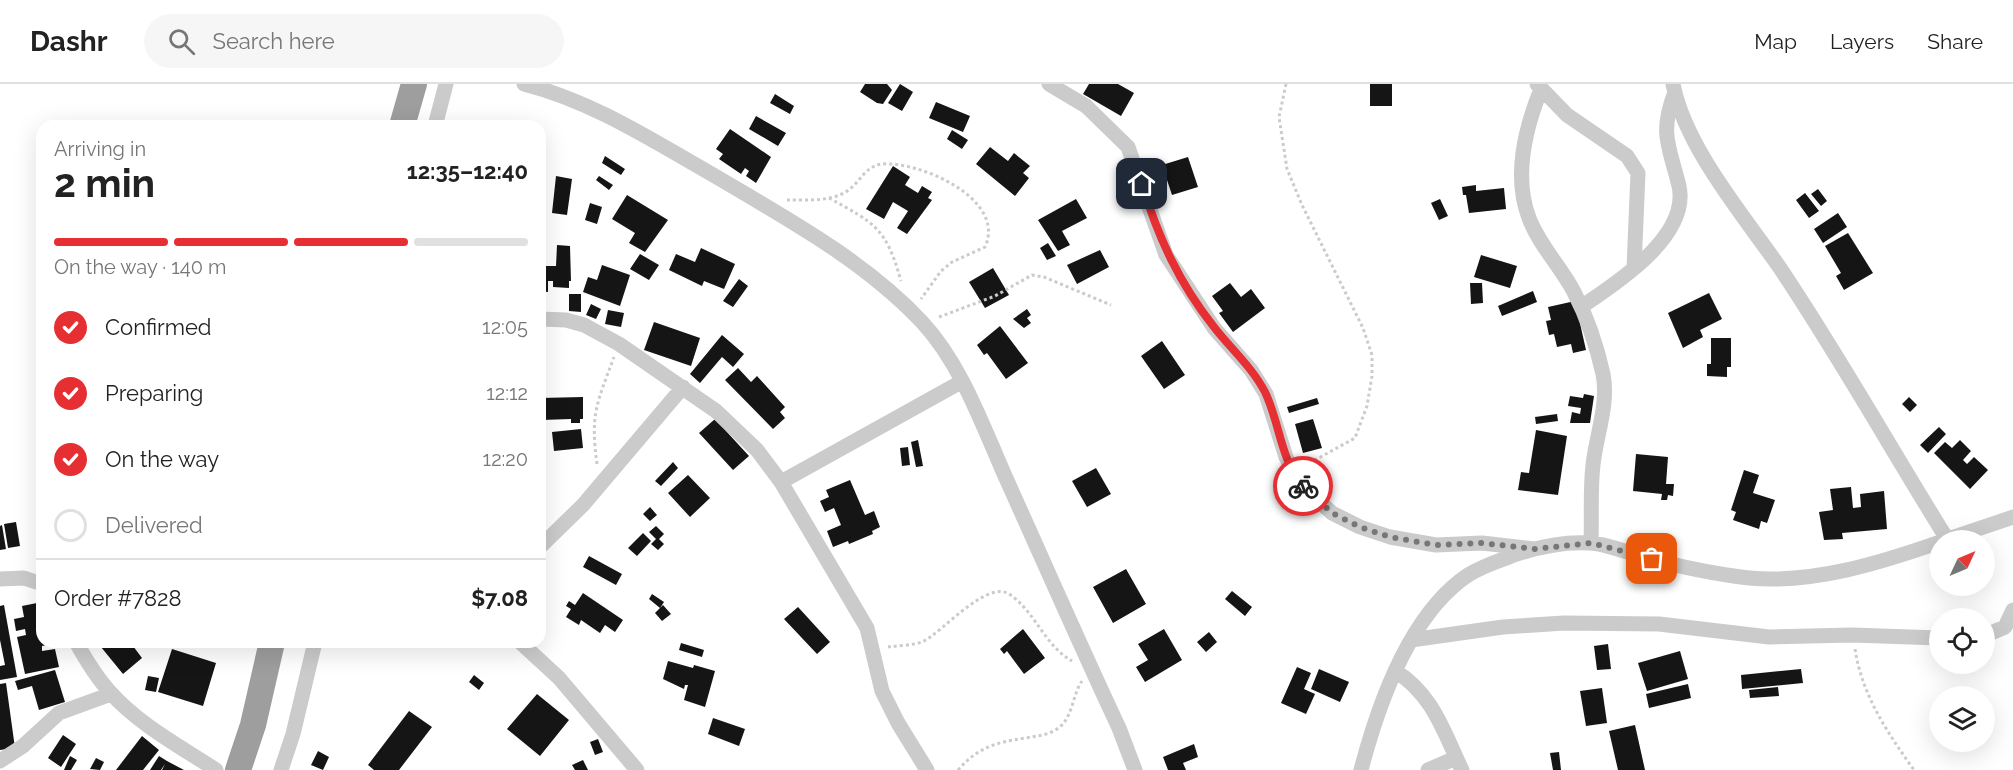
<!DOCTYPE html>
<meta charset="utf-8">
<style>
body{margin:0;font-family:Raleway,sans-serif;background:#f6f6f6;color:#222;height:100vh;display:flex;flex-direction:column;font-size:22px;white-space:nowrap}
*{box-sizing:border-box;margin:0}
p{font-size:20px;color:#767676}
.icon{flex:none;width:33px;height:33px;fill:none;stroke:currentColor;stroke-width:2;stroke-linecap:round;stroke-linejoin:round}
.map{position:relative;flex:1;overflow:hidden}
.sheet{position:absolute;left:36px;top:36px;width:510px;height:528px;display:flex;flex-direction:column;background:#fff;border-radius:18px;box-shadow:0 6px 24px #0002}
.sheet>*{flex:none}
.needle{width:39px;rotate:46deg}
.tools{position:absolute;left:1929px;top:446px;display:grid;gap:12px}
.tools a{display:grid;place-items:center;width:66px;height:66px;border-radius:50%;background:#fff;box-shadow:0 6px 24px #0002;font-size:30px}
.pin{position:absolute;display:grid;place-items:center;width:51px;height:51px;color:#fff;margin:-26px;border-radius:12px;box-shadow:0 3px 9px #0006}
.courier{position:absolute;display:grid;place-items:center;width:60px;height:60px;margin:-30px;border:4px solid #e62f33;border-radius:50%;background:#fff;color:#222;box-shadow:0 2px 8px #0007}
.summary em{font-style:normal;font-weight:700}
.summary div{display:flex;flex-direction:column-reverse}
.summary{display:flex;align-items:center;justify-content:space-between;height:102px;padding:0 18px}
h1{font-size:39px;font-weight:700;line-height:45px}
.bar{display:grid;grid-template-columns:repeat(4,1fr);gap:9px 6px;align-content:center;height:72px;padding:0 18px}
.bar i{height:8px;border-radius:4px;background:#e0e0e0}
.bar .selected{background:#e62f33}
.bar p{grid-column:span 4}
.line{display:flex;align-items:center;gap:15px;padding:0 18px;border-top:2px solid #e0e0e0}
.line div{flex:1}
ol{padding:0 18px;list-style:none}
li{display:flex;align-items:center;gap:18px;height:66px}
li p{margin-inline-start:auto}
li .icon{padding:6px;border-radius:50%;background:#e62f33;color:#fff;stroke-width:4}
li:last-child{color:#767676}
li i{width:33px;height:33px;border:3px solid #e0e0e0;border-radius:50%}
header{display:flex;align-items:center;gap:36px;box-sizing:border-box;height:84px;padding:0 30px;background:#fff;border-bottom:2px solid #e0e0e0}
header strong{font-size:28px}
nav{display:flex;gap:33px;margin-inline-start:auto;font-size:21px}
.search{width:420px;height:54px;background:#f6f6f6;display:flex;align-items:center;gap:15px;box-sizing:border-box;padding:0 21px;border-radius:33px;color:#767676;font-size:22px}
.map>svg:first-child{display:block}
</style>
<header>
<strong>Dashr</strong>
<div class="search"><svg class="icon" aria-label="search" viewBox="0 0 24 24"><circle cx="10" cy="10" r="6"/><path d="M15 15l6 6"/></svg>Search here</div>
<nav><a>Map</a><a>Layers</a><a>Share</a></nav>
</header>
<div class="map">
<svg width="2013" height="686" viewBox="0 0 2013 686">
<rect width="100%" height="100%" fill="#fff"/>
<path fill="#151515" d="M865 0H887L892 6 883 20 877 19 860 8Z
M900 0 913 8 902 27 888 19Z
M1089 0H1118L1134 9 1121 32 1083 10Z
M1370 0H1392V22H1370Z
M775 10 794 22 790 30 770 19Z
M936 18 970 32 963 48 929 34Z
M756 32 786 49 778 62 749 45Z
M730 45 771 73 756 99 746 92 749 87 745 84 741 90 719 75 723 70 716 65Z
M952 46 968 56 962 65 947 55Z
M990 63 1008 77 1014 69 1030 82 1023 89 1029 94 1015 112 976 80Z
M605 72 625 85 621 91 602 79Z
M1188 73 1198 103 1172 111 1162 81Z
M893 82 910 93 905 101 918 109 922 102 932 108 928 114 932 116 907 150 897 144 908 127 893 118 884 135 866 125Z
M556 92 572 95 567 131 552 129Z
M599 92 613 101 609 106 596 96Z
M1476 101V107L1504 104 1506 125 1469 129 1466 111H1463L1462 103Z
M1818 105 1827 117 1821 122 1811 110Z
M1805 109 1819 127 1809 134 1796 116Z
M627 111 668 136 645 168 629 159 635 149 612 135Z
M1076 115 1087 134 1062 147 1070 161 1058 167 1038 136Z
M1440 115 1448 132 1439 136 1431 119Z
M590 119 602 123 597 140 585 136Z
M1838 129 1847 143 1823 159 1814 145Z
M1848 149 1873 189 1844 206 1836 192 1841 189 1825 162Z
M1048 159 1056 172 1047 176 1040 164Z
M557 161 570 162 571 197H569V204L553 203V197H548V208L540 207V182H556Z
M701 164 735 180 724 205 704 197 702 202 669 186 676 170 695 178Z
M1100 166 1109 183 1077 200 1067 181Z
M640 170 659 181 649 196 630 185Z
M1481 171 1517 182 1510 204 1474 193Z
M602 181 630 191 620 222 583 208 588 193 597 196Z
M993 184 1009 211 985 224 969 198Z
M739 195 748 202 733 223 723 217Z
M1230 199 1241 213 1251 205 1265 224 1233 248 1219 229 1223 227 1212 212Z
M1470 199H1482L1483 219 1471 220Z
M1533 207 1537 218 1502 232 1498 222Z
M1709 209 1722 235 1700 246 1703 253 1683 264 1668 229Z
M569 210H581V228L569 227Z
M1575 217 1586 266 1573 269 1571 260 1557 263 1554 250 1549 251 1546 237 1551 236 1548 223Z
M591 220 601 225 596 235 586 231Z
M1027 225 1031 231 1027 234 1031 239 1024 244 1013 235Z
M608 226 624 229 621 243 605 240Z
M654 238 700 254 691 282 644 266Z
M1000 242 1028 279 1006 295 987 269 984 271 977 261Z
M722 251 744 270 733 283 722 273 700 299 690 290Z
M1711 254H1731V283H1727V293L1707 292V280H1711Z
M1162 257 1185 291 1164 305 1141 272Z
M738 284 751 298 757 292 785 323 780 328 785 334 773 345 725 296Z
M1584 310 1594 312 1590 339H1570L1572 328 1580 330 1581 324 1568 322 1570 312 1583 314Z
M583 313V335H580V339H571V335L541 336 540 314Z
M1909 313 1917 321 1910 328 1902 320Z
M1317 314 1319 320 1289 329 1287 323Z
M1557 330 1558 337 1536 340 1535 333Z
M715 335 749 372 733 386 699 349Z
M1313 335 1322 364 1303 369 1295 340Z
M1939 343 1946 350 1928 369 1920 361Z
M581 345 583 364 554 367 552 348Z
M1536 346 1567 352 1558 411 1518 406 1521 388 1529 389Z
M918 356 923 382 916 383 911 358Z
M1960 356 1971 367 1963 376 1967 380 1974 373 1988 386 1970 405 1934 369 1945 358 1952 364Z
M908 363 910 381 902 382 900 364Z
M1636 370 1668 373 1666 400H1674L1673 412 1668 411 1667 416H1661L1662 410 1633 407Z
M673 378 678 384 661 402 655 397Z
M1096 384 1111 410 1087 423 1072 397Z
M1744 386 1759 391 1753 409 1775 416 1767 439 1761 437 1759 445 1733 436 1736 428 1731 426Z
M688 391 710 414 690 433 668 409Z
M850 396 865 431 874 427 880 443 872 447 873 450 849 460 848 457 833 463 827 447 841 441 834 424 825 428 820 417 829 413 826 406Z
M1851 403 1853 424 1861 423 1860 410 1884 407 1887 445 1842 449 1843 455 1824 456 1819 428 1833 426 1830 405Z
M650 423 657 431 650 437 643 430Z
M16 438 20 462 8 464 4 440Z
M2 441 6 465 0 466V442Z
M656 442 664 450 659 455 664 460 658 466 651 460 656 455 649 448Z
M643 449 651 457 637 472 628 464Z
M589 472 622 490 616 501 583 483Z
M1126 485 1146 520 1113 539 1093 503Z
M1232 507 1252 523 1245 532 1225 515Z
M583 509 623 536 615 548 605 541 600 549 581 536 579 541 566 533 571 525 566 522 569 517 575 521Z
M652 510 664 518 660 524 649 515Z
M42 518V558L57 559 42 562V567L55 565 59 583 25 590 17 553 26 551 25 545 16 547 14 535 24 533 22 522Z
M4 521 17 593 0 596V582L5 581 0 556V522Z
M663 521 671 530 662 537 655 529Z
M798 523 830 558 817 570 784 535Z
M1023 545 1045 574 1024 590 1007 567 1004 570 1000 565Z
M1164 545 1182 576 1145 598 1136 583 1148 576 1138 560Z
M1209 548 1217 558 1206 568 1197 558Z
M107 558H130L142 574 123 590 101 563Z
M681 559 704 566 702 573 679 566Z
M1608 560 1611 585 1597 586 1594 562Z
M172 565 216 579 203 622 158 608Z
M1680 567 1688 595 1647 607 1638 579Z
M668 577 693 584 694 581 715 587 705 623 684 616 688 601H685L684 605 663 595Z
M1297 583 1311 589 1304 605 1315 610 1306 630 1281 619Z
M1319 585 1349 598 1340 618 1311 605Z
M1801 585 1803 599 1742 605 1741 591Z
M55 586 65 618 39 626 32 602 18 606 15 597Z
M474 591 484 599 479 606 469 598Z
M148 592 159 594 156 608 145 606Z
M6 599 15 664 0 666V600Z
M1688 600 1691 614 1649 624 1646 610Z
M1778 603 1779 612 1750 614 1749 606Z
M1602 604 1607 639 1586 642 1580 607Z
M537 610 569 636 540 672 507 645Z
M409 627 432 643 399 686H374L368 681Z
M713 634 745 645 739 662 708 650Z
M1635 641 1645 686H1618L1609 647Z
M63 651 76 660 61 683 48 674Z
M142 652 159 666 143 686H116Z
M598 655 603 668 595 671 590 658Z
M1194 660 1198 673 1183 679 1186 686H1168L1163 673Z
M318 667 329 673 323 686 311 681Z
M1559 668 1561 686H1553L1550 669Z
M70 672 77 676 71 686H64Z
M159 672 167 677 184 686H162L165 680 161 686H150Z
M96 674 104 678 100 686 90 685Z
M583 676 588 686H575L572 681Z"/>
<g fill="none" stroke-linecap="round" stroke-linejoin="round">
<path stroke="#cbcbcb" stroke-width="3" stroke-dasharray="3 3" stroke-linecap="butt" d="M1286 0 1279 33 1287 85 1302 121 1363 244 1372 271V292L1367 322 1355 354 1306 381
M829 114C876 140 886 144 901 197
M787 116C807 116 834 118 850 105 861 96 866 82 882 80 920 77 1007 115 985 163L952 178 941 187 921 215
M939 233 995 212 1032 191 1044 193 1111 221
M597 380C590 330 597 319 614 273
M888 563C899 561 913 562 924 557 943 547 987 496 1009 510 1035 527 1044 561 1072 577
M1855 565C1862 611 1887 648 1914 686
M958 686C978 663 997 658 1026 654 1037 652 1048 651 1057 645 1073 635 1072 611 1082 597"/>
<path stroke="#cbcbcb" stroke-width="15" d="M524 0C594 18 653 57 715 92 786 134 865 177 922 238 961 280 982 340 1005 392 1043 476 1080 561 1119 644L1135 686
M1049 0 1086 22 1128 63 1166 171 1214 244 1251 286 1266 310 1286 373 1297 395 1311 410 1332 429 1360 443 1390 453 1436 461 1482 459 1535 465
M1537 0 1567 31 1627 72 1638 89 1634 184
M1673 0C1685 63 1744 132 1780 184 1839 272 1891 365 1947 455
M1541 5C1525 45 1513 92 1529 134 1539 161 1561 183 1574 208 1587 233 1597 263 1603 290 1609 320 1596 352 1593 381 1590 407 1592 433 1591 459
M435 42 446 0
M1581 223C1617 199 1690 152 1679 102 1669 61 1659 50 1675 8
M540 235 566 236 584 241 619 260 716 327 757 366 781 398 867 544 882 607 898 639 927 686
M781 398 961 298
M1945 456 2013 433
M540 463 583 421 683 303
M0 495 24 494 42 500
M1984 552 2005 543 2013 526
M1411 556 1503 543 1564 539 1659 540 1769 553 1852 551 1940 554
M76 558C86 576 96 593 110 608 138 640 181 663 216 686
M520 558 559 594 637 686
M1395 587C1433 610 1444 649 1462 686
M0 677 23 662 59 629 111 610
M281 686 293 650 315 558
M1361 686C1378 621 1410 530 1468 491 1482 482 1499 477 1514 471 1538 463 1564 457 1590 459 1607 460 1626 468 1643 473 1677 482 1714 490 1749 494 1813 500 1880 479 1940 458
M1428 686 1456 674"/>
<path stroke="#9e9e9e" stroke-width="26" d="M402 42 414 0
M238 686 253 641 272 558"/>
</g>
<g fill="none" stroke-linecap="round" stroke-linejoin="round">
<path stroke="#777" stroke-width="6" stroke-dasharray="0 10.8" d="M1303 402 1332 429 1360 443 1390 453 1436 461 1482 459 1534 465 1591 459 1652 475"/>
<path stroke="#e62f33" stroke-width="8" d="M1142 100C1158 153 1179 199 1214 243 1231 265 1252 283 1265 308 1280 339 1280 375 1303 402"/>
</g>
</svg>
<div class="tools">
<a><svg class="needle" viewBox="-14 -14 28 28"><path d="M0-13l5 13h-10z" fill="#e53935"/><path d="M0 13l5-13h-10z" fill="#767676"/></svg></a>
<a><svg class="icon" aria-label="locate" viewBox="0 0 24 24"><circle cx="12" cy="12" r="6"/><path d="M12 2v4M12 18v4M2 12h4M18 12h4"/></svg></a>
<a><svg class="icon" aria-label="layers" viewBox="0 0 24 24"><path d="M12 4l9 5-9 5-9-5zM3 14l9 5 9-5"/></svg></a>
</div>
<div class="pin" style="left:1652px;top:475px;background:#ea580c"><svg class="icon" aria-label="bag" viewBox="0 0 24 24"><path d="M5 8h14l-1 12H6zM9 8a3 3 0 0 1 6 0"/></svg></div>
<div class="pin" style="left:1142px;top:100px;background:#1f2937"><svg class="icon" aria-label="home" viewBox="0 0 24 24"><path d="M3 11l9-7 9 7M6 9v11h12V9"/></svg></div>
<div class="courier" style="left:1303px;top:402px"><svg class="icon" aria-label="bike" viewBox="0 0 24 24"><circle cx="6" cy="16" r="4"/><circle cx="18" cy="16" r="4"/><path d="M6 16l4-8h5l3 8M10 8l3 8H6M13 5h3"/></svg></div>
<section class="sheet">
<div class="summary"><div><h1>2 min</h1><p>Arriving in</p></div><em>12:35–12:40</em></div>
<div class="bar"><i class="selected"></i><i class="selected"></i><i class="selected"></i><i></i><p>On the way · 140 m</p></div>
<ol>
<li><svg class="icon" aria-label="check" viewBox="0 0 24 24"><path d="M5 12l5 5 9-10"/></svg>Confirmed<p>12:05</p></li>
<li><svg class="icon" aria-label="check" viewBox="0 0 24 24"><path d="M5 12l5 5 9-10"/></svg>Preparing<p>12:12</p></li>
<li><svg class="icon" aria-label="check" viewBox="0 0 24 24"><path d="M5 12l5 5 9-10"/></svg>On the way<p>12:20</p></li>
<li><i></i>Delivered</li>
</ol>
<div class="line" style="height:78px"><div>Order #7828</div><b>$7.08</b></div>
</section>
</div>
